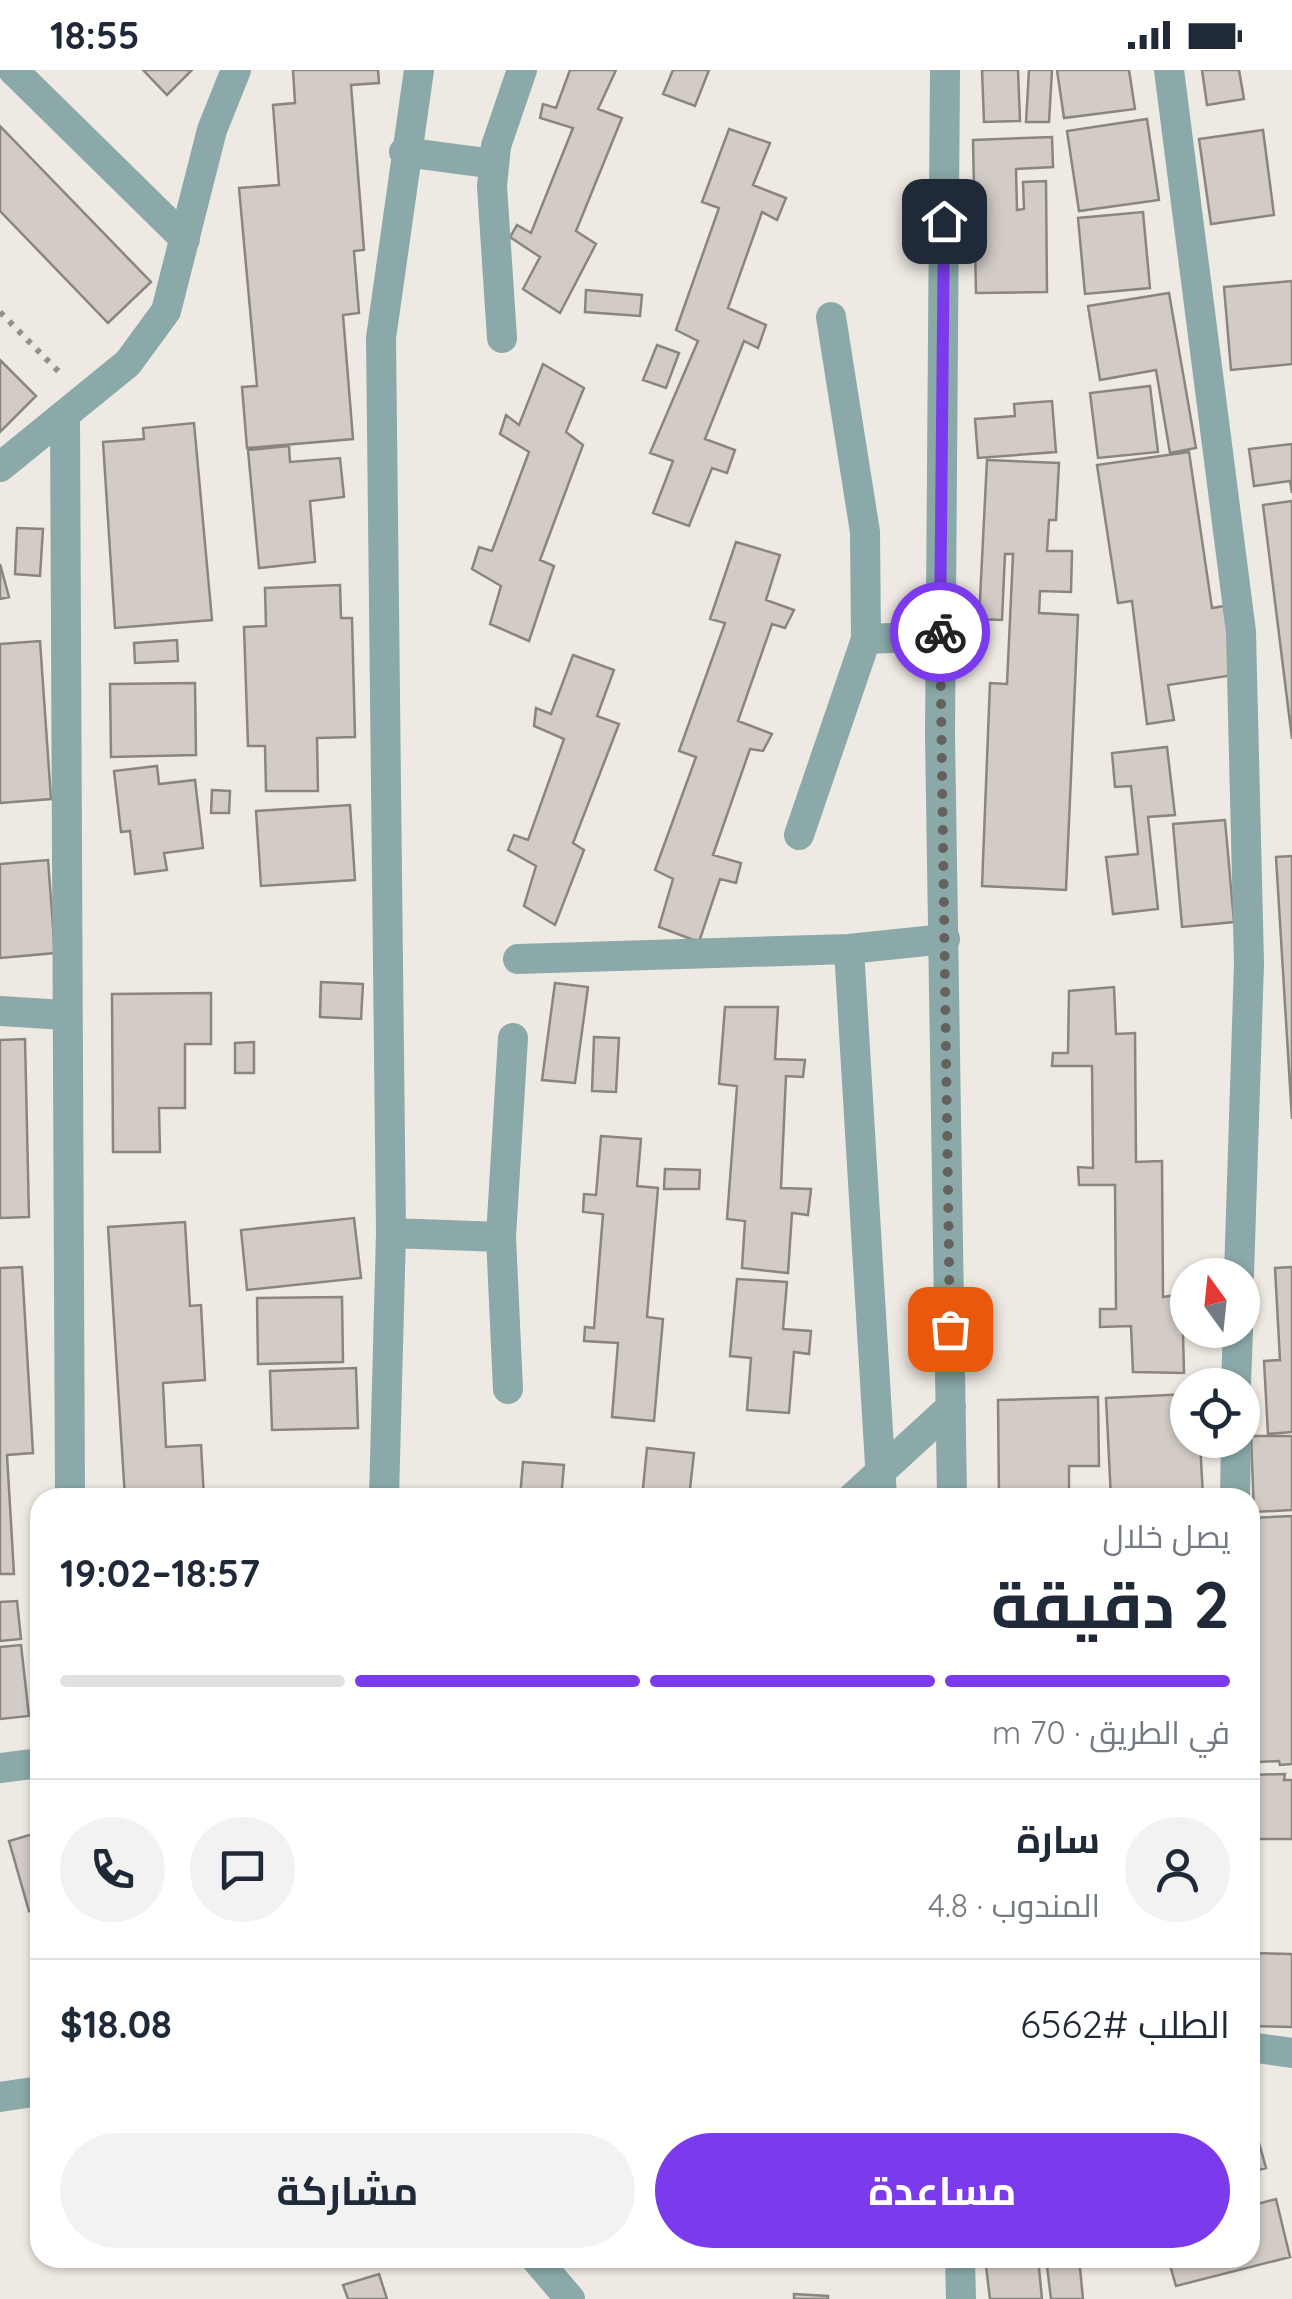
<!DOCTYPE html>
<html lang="ar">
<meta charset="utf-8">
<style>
body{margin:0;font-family:Quicksand,Cairo,sans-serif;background:#f2f2f3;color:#1f2937;direction:rtl;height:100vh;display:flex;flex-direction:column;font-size:38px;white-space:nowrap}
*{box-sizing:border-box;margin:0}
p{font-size:32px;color:#747a83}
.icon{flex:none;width:55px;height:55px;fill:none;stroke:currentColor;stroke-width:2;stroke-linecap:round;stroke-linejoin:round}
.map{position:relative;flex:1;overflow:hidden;direction:ltr}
.details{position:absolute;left:30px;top:1418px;width:1230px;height:780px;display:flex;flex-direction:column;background:#fff;border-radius:30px;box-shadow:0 2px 8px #0004;direction:rtl}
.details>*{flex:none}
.needle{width:65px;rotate:345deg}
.buttons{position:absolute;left:1170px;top:1188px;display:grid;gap:20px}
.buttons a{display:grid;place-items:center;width:90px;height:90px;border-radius:50%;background:#fff;box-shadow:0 2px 8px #0004;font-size:50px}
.pin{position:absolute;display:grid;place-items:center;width:85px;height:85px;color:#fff;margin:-42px;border-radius:20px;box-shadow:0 5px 15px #0006}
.courier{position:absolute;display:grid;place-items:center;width:100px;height:100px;margin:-50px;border:8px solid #7c3aed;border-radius:50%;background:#fff;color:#222;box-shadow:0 2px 12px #0007}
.summary em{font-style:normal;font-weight:700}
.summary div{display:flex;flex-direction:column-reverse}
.summary{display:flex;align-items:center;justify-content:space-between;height:170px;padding:0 30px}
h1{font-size:65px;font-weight:700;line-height:75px}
.bar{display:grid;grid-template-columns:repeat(4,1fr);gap:15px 10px;align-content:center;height:120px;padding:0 30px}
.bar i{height:12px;border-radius:8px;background:#e0e1e3}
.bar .selected{background:#7c3aed}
.bar p{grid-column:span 4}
.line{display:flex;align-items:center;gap:25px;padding:0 30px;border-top:2px solid #e0e1e3}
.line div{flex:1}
.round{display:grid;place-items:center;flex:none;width:105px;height:105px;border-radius:52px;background:#f2f2f3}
.action{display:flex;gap:20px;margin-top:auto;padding:20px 30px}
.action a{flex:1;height:115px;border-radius:60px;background:#7c3aed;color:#fff;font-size:40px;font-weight:700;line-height:115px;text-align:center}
.action a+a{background:#f2f2f3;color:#1f2937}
.status{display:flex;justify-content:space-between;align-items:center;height:70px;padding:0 50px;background:#fff;direction:ltr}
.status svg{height:28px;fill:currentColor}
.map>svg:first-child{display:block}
</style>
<div class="status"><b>18:55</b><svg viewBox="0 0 49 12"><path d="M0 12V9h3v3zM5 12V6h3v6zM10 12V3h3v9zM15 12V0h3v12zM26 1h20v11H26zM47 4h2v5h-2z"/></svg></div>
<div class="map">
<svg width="1292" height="2229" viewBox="0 0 1292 2229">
<rect width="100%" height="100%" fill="#efe9e3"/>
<path fill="#d2cbc6" stroke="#8b8580" stroke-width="2.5" d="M143 0H192L167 25Z
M293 0H378L379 13 351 15 364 180 354 181 359 243 343 245 353 369 247 378 242 317 257 316 239 118 279 115 273 35 295 33Z
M570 0H616L598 39 622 48 576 161 596 174 560 243 523 219 540 187 510 167 517 155 531 163 573 58 540 48 543 34 556 38Z
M673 0H709L695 36 663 24Z
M982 0H1018L1020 51 984 52Z
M1029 0H1052L1049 52H1026Z
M1057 0H1129L1135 39 1064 48Z
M1202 0H1239L1244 29 1207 35Z
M1147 49 1159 130 1079 141 1067 61Z
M0 56 151 212 108 253 0 141Z
M729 59 770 73 753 115 786 128 777 150 762 142 728 238 766 255 758 278 744 271 705 369 735 380 727 403 712 398 689 456 653 443 673 391 650 383 698 271 676 260 719 138 702 132Z
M1263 60 1274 145 1211 154 1199 69Z
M1052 67 1053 97 1016 99 1017 140 1024 139 1023 112 1046 111 1047 222 976 223 973 70Z
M1143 142 1150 218 1085 224 1078 148Z
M1292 211V294L1231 300 1224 217Z
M586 220 642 225 640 246 585 242Z
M1169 223 1196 378 1170 383 1156 300 1100 310 1088 236Z
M657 275 679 283 666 318 643 310Z
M0 290 36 326 0 362Z
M543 294 584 318 566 362 583 375 540 490 554 496 529 571 490 554 501 516 472 499 479 477 492 481 529 382 500 364 506 345 519 355Z
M1150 316 1158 382 1098 388 1090 323Z
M1052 331 1056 382 978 388 975 349 1015 346 1014 334Z
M194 353 212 550 115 558 103 372 144 369 143 358Z
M1292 374V423L1290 411 1254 416 1249 379Z
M289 376 290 392 340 388 344 427 310 431 315 492 259 498 248 380Z
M1189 382 1212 538 1224 536 1234 605 1168 615 1174 650 1147 654 1132 531 1118 533 1097 395Z
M987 390 1059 393 1056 450H1049L1047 481H1072L1071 522 1040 521 1039 543 1078 545 1066 820 982 816 990 613 1007 614 1013 484H1005L1002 550 979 549Z
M1292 431V669L1263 435Z
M17 458 43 459 40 506 15 504Z
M736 472 780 485 766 530 794 540 785 558 772 554 738 651 772 664 763 681 750 679 713 785 741 793 736 813 720 809 699 872 659 857 673 809 655 800 696 687 679 681 725 553 710 549Z
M0 494 9 527 0 529Z
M340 515 341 548H352L355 667 317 668 318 721H266L265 676H248L244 557 266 556 265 518Z
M177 570 178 591 135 593 134 573Z
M40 571 51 729 0 733V574Z
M573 585 614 600 597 646 619 654 573 773 584 780 555 855 524 836 536 796 508 780 514 765 528 770 564 669 534 656 536 638 551 644Z
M195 613 196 685 111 687 110 614Z
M1167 677 1175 745 1148 747 1158 839 1113 844 1106 787 1138 784 1131 716 1115 717 1112 683Z
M157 696 159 714 195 710 203 778 164 783 167 800 135 804 130 761 121 762 114 701Z
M212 720 230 721 229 743H211Z
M350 735 355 810 261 816 256 741Z
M1225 750 1234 852 1182 857 1173 754Z
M1292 786V1049L1276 787Z
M48 790 55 883 0 888V794Z
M321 912 363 914 361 949 320 947Z
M555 913 588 917 575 1013 542 1010Z
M1114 917 1116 964 1135 963 1136 1092 1162 1091 1163 1227 1182 1224 1184 1303 1133 1302 1131 1256 1100 1257V1239H1116L1115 1115H1079L1078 1097 1093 1098 1092 996H1052L1053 983H1068L1069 921Z
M211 923V974H185V1038H159L160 1082H113L112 924Z
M725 937H778L775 989 805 990 803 1007 786 1006 781 1118 811 1119 808 1145 792 1143 788 1203 742 1198 745 1151 727 1149 737 1016 719 1014Z
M594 967 619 968 616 1022 592 1021Z
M25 969 29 1147 0 1148V970Z
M254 972V1003H235V973Z
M601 1066 641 1069 637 1116 658 1118 647 1247 663 1249 654 1351 612 1347 618 1273 584 1271 585 1257 594 1258 603 1144 583 1142 584 1124 596 1125Z
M665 1099 700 1100 699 1119H664Z
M354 1148 361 1208 247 1220 241 1160Z
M185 1152 190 1236 201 1235 205 1310 163 1313 166 1377 201 1375 204 1428H125L108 1157Z
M22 1197 33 1383 7 1385 14 1504H0V1198Z
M1292 1197V1362L1268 1364 1264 1291 1280 1290 1275 1198Z
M737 1209 787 1212 783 1259 811 1261 809 1284 794 1282 789 1343 747 1340 751 1288 730 1286Z
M342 1227 343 1292 258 1294 257 1228Z
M356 1298 358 1358 272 1360 270 1301Z
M1188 1324V1370H1200L1203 1428H1111L1106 1328Z
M1098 1327 1099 1396H1069V1425L999 1428 998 1330Z
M1251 1366H1292V1440L1254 1442Z
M647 1378 694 1383 689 1428H642Z
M523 1392 564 1395 561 1428H520Z
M1292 1446V1694L1280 1695 1279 1691 1259 1692 1250 1448Z
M17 1531 21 1569 0 1571V1532Z
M21 1575 29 1646 0 1649V1577Z
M1285 1704 1284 1710H1292V1769H1250V1705Z
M40 1762V1837L29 1841 9 1771Z
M1252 1883 1292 1884V1957L1250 1956Z
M1250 2040 1266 2098 1250 2102Z
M1276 2129 1290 2187 1176 2216 1168 2188H1250V2136Z
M985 2188H1038L1042 2229H990Z
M1046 2188H1079L1083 2229H1051Z
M379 2204 387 2229H348L343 2215Z
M794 2224 828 2226V2229H794Z"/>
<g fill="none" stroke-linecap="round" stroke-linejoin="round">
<path stroke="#95908c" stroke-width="6" stroke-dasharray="5 8" stroke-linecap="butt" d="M0 242 62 305"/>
<path stroke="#8aa9a8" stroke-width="30" d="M13 0 185 169
M945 0 940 665 952 1428
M1169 0 1241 562 1249 893 1239 1205
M404 82 494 94
M502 268 492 116 496 76 522 0
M65 345 70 1428
M0 397 128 293 166 241 212 60 236 0
M866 569 940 566
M799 765 866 569 865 462 831 247
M849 879 882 1428
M518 889 849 879 945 869
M0 941 65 945
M391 1163 501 1167
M1236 1315 1238 1260
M508 1319 501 1167 513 968
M384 1428 391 1163 381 268 419 0
M852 1428 951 1337
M1235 1428 1236 1370
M0 1698 40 1693
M1250 1977 1292 1983
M0 2027 40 2021
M535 2188 570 2229
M960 2188 961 2229"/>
</g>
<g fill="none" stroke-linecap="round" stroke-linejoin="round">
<path stroke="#65625e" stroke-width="10" stroke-dasharray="0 18" d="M940 562 950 1259"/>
<path stroke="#7c3aed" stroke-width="12" d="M940 562 944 151"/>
</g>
</svg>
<div class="buttons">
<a><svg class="needle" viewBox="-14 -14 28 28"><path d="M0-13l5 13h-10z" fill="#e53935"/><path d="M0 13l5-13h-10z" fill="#747a83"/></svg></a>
<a><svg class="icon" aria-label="locate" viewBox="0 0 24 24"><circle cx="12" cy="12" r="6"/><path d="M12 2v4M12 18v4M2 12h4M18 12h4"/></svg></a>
</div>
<div class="pin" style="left:950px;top:1259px;background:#ea580c"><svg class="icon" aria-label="bag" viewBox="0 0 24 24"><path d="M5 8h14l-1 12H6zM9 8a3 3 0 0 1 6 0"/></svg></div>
<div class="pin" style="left:944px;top:151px;background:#1f2937"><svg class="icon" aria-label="home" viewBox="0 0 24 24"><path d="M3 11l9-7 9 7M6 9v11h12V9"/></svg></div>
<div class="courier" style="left:940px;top:562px"><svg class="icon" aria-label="bike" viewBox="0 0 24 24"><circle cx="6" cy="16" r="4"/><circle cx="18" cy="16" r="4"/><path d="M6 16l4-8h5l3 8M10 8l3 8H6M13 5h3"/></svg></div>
<section class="details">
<div class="summary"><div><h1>2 دقيقة</h1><p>يصل خلال</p></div><em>18:57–19:02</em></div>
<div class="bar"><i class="selected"></i><i class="selected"></i><i class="selected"></i><i></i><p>في الطريق · 70 m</p></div>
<div class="line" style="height:180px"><a class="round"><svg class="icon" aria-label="person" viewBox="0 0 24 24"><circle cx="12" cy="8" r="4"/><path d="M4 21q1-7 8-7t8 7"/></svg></a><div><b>سارة</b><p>المندوب · 4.8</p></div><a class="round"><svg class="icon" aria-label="chat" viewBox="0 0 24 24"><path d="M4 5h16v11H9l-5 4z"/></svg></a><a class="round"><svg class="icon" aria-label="phone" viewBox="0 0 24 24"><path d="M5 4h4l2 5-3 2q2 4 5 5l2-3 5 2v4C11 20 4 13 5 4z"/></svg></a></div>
<div class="line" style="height:130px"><div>الطلب #6562</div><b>$18.08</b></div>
<div class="action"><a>مساعدة</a><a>مشاركة</a></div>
</section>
</div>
